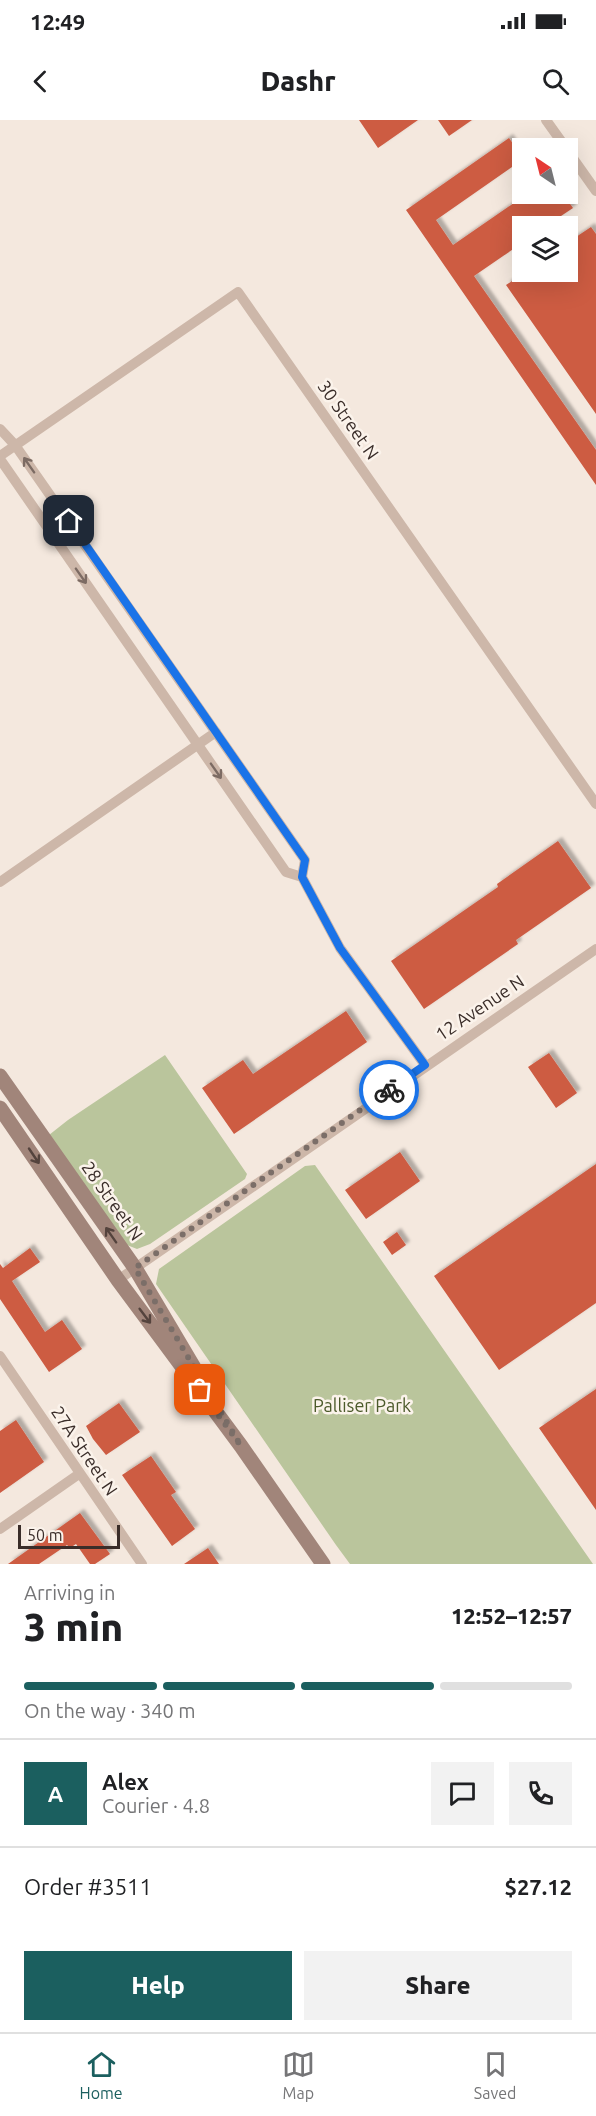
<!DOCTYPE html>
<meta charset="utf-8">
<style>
body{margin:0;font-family:Ubuntu,sans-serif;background:#f2f2f2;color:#202124;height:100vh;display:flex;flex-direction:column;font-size:22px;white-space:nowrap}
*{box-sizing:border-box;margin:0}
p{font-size:20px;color:#757577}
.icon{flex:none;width:33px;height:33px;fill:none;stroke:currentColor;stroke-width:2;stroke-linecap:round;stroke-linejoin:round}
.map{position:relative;height:1444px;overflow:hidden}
.drawer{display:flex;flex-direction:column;background:#fff;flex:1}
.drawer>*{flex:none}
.needle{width:39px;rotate:325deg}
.tools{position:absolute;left:512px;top:18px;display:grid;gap:12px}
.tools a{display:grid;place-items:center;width:66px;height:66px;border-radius:0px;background:#fff;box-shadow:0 6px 24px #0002;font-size:30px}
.scale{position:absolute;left:18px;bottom:15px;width:102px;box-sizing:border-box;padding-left:6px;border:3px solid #3a2d29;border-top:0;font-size:16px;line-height:21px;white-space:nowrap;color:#3a2d29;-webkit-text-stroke:4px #fbf3eb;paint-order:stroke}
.pin{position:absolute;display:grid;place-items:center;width:51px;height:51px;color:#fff;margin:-26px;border-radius:12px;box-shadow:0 3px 9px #0006}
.courier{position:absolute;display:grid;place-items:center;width:60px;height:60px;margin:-30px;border:4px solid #1a73e8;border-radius:50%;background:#fff;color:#222;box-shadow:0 2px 8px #0007}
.head em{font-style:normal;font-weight:800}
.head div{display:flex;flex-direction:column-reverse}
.head{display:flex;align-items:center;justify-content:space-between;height:102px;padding:0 24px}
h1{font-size:39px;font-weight:800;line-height:45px}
.bar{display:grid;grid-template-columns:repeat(4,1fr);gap:9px 6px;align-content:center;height:72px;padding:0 24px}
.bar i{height:8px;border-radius:4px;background:#e0e0e0}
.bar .current{background:#1b5f5f}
.bar p{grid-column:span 4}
.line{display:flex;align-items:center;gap:15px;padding:0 24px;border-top:2px solid #e0e0e0}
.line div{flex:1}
.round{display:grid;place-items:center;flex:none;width:63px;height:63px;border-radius:0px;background:#f2f2f2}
.button{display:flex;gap:12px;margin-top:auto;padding:12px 24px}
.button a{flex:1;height:69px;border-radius:0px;background:#1b5f5f;color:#fff;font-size:24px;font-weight:800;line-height:69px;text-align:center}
.button a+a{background:#f2f2f2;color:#202124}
.status{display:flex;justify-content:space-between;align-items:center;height:42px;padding:0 30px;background:#fff;direction:ltr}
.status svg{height:16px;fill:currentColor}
header{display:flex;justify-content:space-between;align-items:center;height:78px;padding:0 24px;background:#fff;font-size:27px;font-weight:800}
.tabs{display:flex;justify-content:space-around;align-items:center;height:84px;border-top:2px solid #e0e0e0;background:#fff;font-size:16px;color:#757577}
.tabs a{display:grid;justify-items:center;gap:3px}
.tabs .current{color:#1b5f5f}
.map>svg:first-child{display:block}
</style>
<div class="status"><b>12:49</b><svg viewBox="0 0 49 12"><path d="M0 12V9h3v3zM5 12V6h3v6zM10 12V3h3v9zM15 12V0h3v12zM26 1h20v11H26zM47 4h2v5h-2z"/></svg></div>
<header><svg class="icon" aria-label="back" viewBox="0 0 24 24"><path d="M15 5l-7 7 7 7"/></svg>Dashr<svg class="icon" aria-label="search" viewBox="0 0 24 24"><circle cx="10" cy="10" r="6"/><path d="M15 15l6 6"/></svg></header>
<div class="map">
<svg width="596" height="1444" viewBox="0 0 596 1444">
<defs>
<filter id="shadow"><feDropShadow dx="4" dy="-4" stdDeviation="1.5" flood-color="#0004"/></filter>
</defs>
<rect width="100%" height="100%" fill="#f4e8de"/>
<path fill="#bac59c" d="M165 935 247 1054 245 1059 150 1124 137 1129 127 1125 49 1015 68 1000Z
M315 1045 593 1444H350L336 1425 156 1164 159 1149 305 1046Z"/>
<path fill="#cd5b43" filter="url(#shadow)" d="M359 0H418L378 28Z
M438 0H472L449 16Z
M509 18 516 28 518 27 522 33V40L436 100 453 125 527 74H563L573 88 546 106H522V123L474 156 596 330V365L406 90Z
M591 107 596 114V294L506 165 526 152H567V123Z
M558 721 591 768 516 820 518 824 424 889 391 841 498 767 497 764Z
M346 891 367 922 234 1014 202 968 243 940 253 954Z
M549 933 577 973 556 988 528 947Z
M400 1032 420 1061 366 1099 345 1070Z
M596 1044V1183L499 1250 434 1156Z
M397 1112 406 1125 392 1135 383 1122Z
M30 1128 40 1142 12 1161 45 1212 62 1200 82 1229 49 1252 0 1179V1144L3 1148Z
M596 1269V1390L539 1308Z
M119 1283 140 1312 106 1335 93 1319 86 1306Z
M16 1300 44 1342 0 1373V1311Z
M151 1336 176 1372 171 1375 195 1409 172 1426 122 1355Z
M80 1393 110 1434 95 1444H90L76 1424 70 1428 67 1425 39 1444H8Z
M208 1428 219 1444H184Z"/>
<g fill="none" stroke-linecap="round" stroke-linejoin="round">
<path stroke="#cdb7a9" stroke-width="10" d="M546 0 566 28
M567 30 596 71
M0 309 15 325 305 740 302 757
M0 336 238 172 596 684
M0 339 286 752 302 757
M302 757 340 828 425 945
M0 762 216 612
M118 1160 596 829
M0 1236 142 1444
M0 1409 79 1354"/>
<path stroke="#a1857a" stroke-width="15" d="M0 956 135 1148 196 1251
M0 988 118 1160 241 1326 323 1444"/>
</g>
<defs><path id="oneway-shaft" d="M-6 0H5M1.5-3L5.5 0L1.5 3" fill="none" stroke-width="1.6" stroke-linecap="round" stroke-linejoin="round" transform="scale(1.5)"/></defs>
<g stroke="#7c6b63">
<use href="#oneway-shaft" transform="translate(29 345) rotate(-125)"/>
<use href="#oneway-shaft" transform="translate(81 456) rotate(55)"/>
<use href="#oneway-shaft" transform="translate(216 651) rotate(55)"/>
</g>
<g stroke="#54433d">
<use href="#oneway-shaft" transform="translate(34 1036) rotate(56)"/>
<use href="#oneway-shaft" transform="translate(111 1115) rotate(-125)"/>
<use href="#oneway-shaft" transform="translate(145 1196) rotate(53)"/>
</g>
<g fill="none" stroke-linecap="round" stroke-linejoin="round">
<path stroke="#7b6e68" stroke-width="6" stroke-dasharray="0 10.8" d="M200 1270 241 1326 135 1148 389 970"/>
<path stroke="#1a73e8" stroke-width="8" d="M69 401 305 740 302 757 340 828 425 945 389 970"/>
</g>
<g text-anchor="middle" stroke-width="5" stroke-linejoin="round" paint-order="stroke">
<g font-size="18" fill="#3a2d29" stroke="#fbf3eb">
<text transform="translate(348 300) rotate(55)" y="6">30 Street N</text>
<text transform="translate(480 888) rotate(-34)" y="6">12 Avenue N</text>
<text transform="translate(112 1081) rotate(55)" y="6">28 Street N</text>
<text transform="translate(84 1331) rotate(56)" y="6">27A Street N</text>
</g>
<g font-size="18" fill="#4c5a2b" stroke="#fbf3eb">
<text x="362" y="1292">Palliser Park</text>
</g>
</g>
</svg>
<div class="tools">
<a><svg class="needle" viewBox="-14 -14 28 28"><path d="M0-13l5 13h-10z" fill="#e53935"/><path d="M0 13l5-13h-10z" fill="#757577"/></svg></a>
<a><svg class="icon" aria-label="layers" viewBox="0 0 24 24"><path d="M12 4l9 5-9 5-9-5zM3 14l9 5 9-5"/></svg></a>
</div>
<div class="scale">50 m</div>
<div class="pin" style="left:200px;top:1270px;background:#ea580c"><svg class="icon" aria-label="bag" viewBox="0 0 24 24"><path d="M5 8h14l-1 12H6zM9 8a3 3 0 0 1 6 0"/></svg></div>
<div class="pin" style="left:69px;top:401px;background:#1f2937"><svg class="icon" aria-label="home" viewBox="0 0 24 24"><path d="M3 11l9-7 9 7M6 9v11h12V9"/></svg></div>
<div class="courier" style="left:389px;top:970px"><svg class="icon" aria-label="bike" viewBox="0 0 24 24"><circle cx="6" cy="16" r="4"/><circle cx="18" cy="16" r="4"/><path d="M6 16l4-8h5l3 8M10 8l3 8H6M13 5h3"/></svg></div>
</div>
<section class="drawer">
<div class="head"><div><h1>3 min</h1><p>Arriving in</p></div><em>12:52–12:57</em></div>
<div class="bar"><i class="current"></i><i class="current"></i><i class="current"></i><i></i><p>On the way · 340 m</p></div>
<div class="line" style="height:108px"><b class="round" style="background:#1b5f5f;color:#fff">A</b><div><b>Alex</b><p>Courier · 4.8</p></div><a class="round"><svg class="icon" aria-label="chat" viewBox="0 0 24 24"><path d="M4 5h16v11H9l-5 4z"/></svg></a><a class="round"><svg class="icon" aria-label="phone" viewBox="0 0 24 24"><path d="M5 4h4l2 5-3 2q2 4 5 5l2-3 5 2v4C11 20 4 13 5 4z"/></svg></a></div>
<div class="line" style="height:78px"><div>Order #3511</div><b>$27.12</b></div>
<div class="button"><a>Help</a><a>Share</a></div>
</section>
<nav class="tabs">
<a class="current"><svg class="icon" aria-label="home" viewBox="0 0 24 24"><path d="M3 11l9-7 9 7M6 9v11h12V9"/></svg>Home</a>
<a><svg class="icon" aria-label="map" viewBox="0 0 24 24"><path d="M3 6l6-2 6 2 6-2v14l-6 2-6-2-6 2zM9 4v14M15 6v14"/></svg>Map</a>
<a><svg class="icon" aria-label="saved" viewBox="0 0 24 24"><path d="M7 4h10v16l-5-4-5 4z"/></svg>Saved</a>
</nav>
